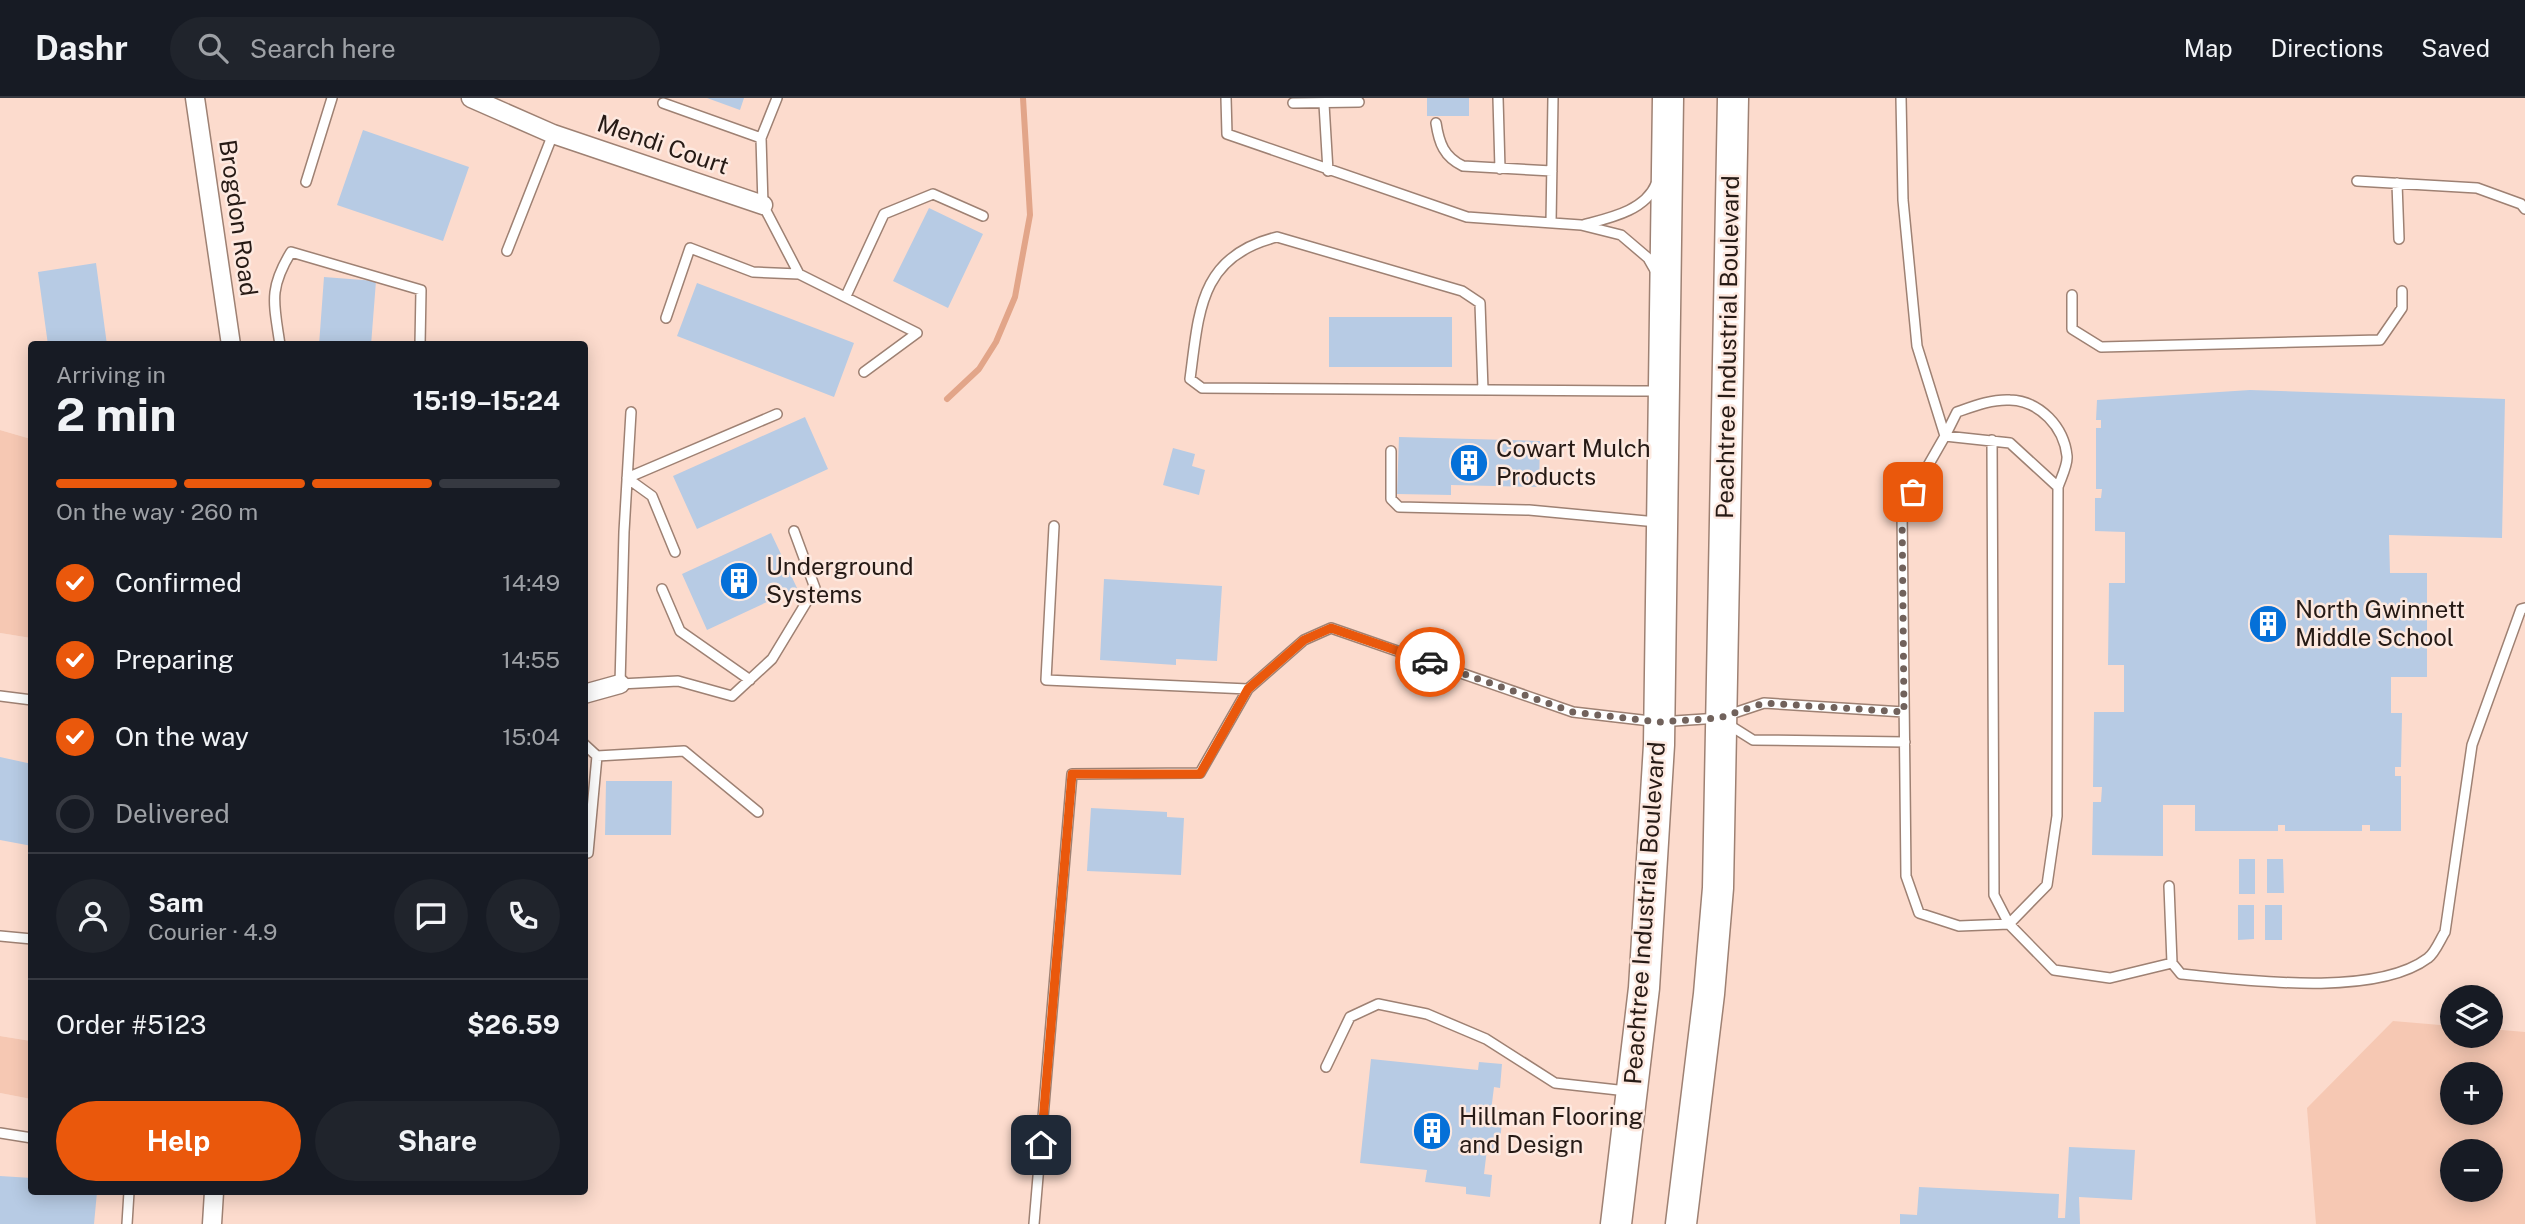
<!DOCTYPE html>
<meta charset="utf-8">
<style>
body{margin:0;font-family:"Public Sans",sans-serif;background:#20242c;color:#f1f3f6;height:100vh;display:flex;flex-direction:column;font-size:26px;white-space:nowrap}
*{box-sizing:border-box;margin:0}
p{font-size:23px;color:#9ea1a6}
.icon{flex:none;width:38px;height:38px;fill:none;stroke:currentColor;stroke-width:2;stroke-linecap:round;stroke-linejoin:round}
.map{position:relative;flex:1;overflow:hidden}
.sheet{position:absolute;left:28px;top:243px;width:560px;height:854px;display:flex;flex-direction:column;background:#171b24;border-radius:7px;box-shadow:0 4px 18px #0003}
.sheet>*{flex:none}
.tools{position:absolute;left:2440px;top:887px;display:grid;gap:14px}
.tools a{display:grid;place-items:center;width:63px;height:63px;border-radius:50%;background:#171b24;box-shadow:0 4px 18px #0003;font-size:35px}
.pin{position:absolute;display:grid;place-items:center;width:60px;height:60px;color:#fff;margin:-30px;border-radius:14px;box-shadow:0 4px 10px #0006}
.courier{position:absolute;display:grid;place-items:center;width:70px;height:70px;margin:-35px;border:5px solid #ea580c;border-radius:50%;background:#fff;color:#222;box-shadow:0 2px 9px #0007}
.overview em{font-style:normal;font-weight:700}
.overview div{display:flex;flex-direction:column-reverse}
.overview{display:flex;align-items:center;justify-content:space-between;height:119px;padding:0 28px}
h1{font-size:46px;font-weight:700;line-height:52px}
.bar{display:grid;grid-template-columns:repeat(4,1fr);gap:10px 7px;align-content:center;height:84px;padding:0 28px}
.bar i{height:9px;border-radius:5px;background:#363941}
.bar .on{background:#ea580c}
.bar p{grid-column:span 4}
.line{display:flex;align-items:center;gap:18px;padding:0 28px;border-top:2px solid #363941}
.line div{flex:1}
.round{display:grid;place-items:center;flex:none;width:74px;height:74px;border-radius:37px;background:#20242c}
ol{padding:0 28px;list-style:none}
li{display:flex;align-items:center;gap:21px;height:77px}
li p{margin-inline-start:auto}
li .icon{padding:7px;border-radius:50%;background:#ea580c;color:#fff;stroke-width:4}
li:last-child{color:#9ea1a6}
li i{width:38px;height:38px;border:4px solid #363941;border-radius:50%}
.action{display:flex;gap:14px;margin-top:auto;padding:14px 28px}
.action a{flex:1;height:80px;border-radius:42px;background:#ea580c;color:#fff;font-size:28px;font-weight:700;line-height:80px;text-align:center}
.action a+a{background:#20242c;color:#f1f3f6}
header{display:flex;align-items:center;gap:42px;box-sizing:border-box;height:98px;padding:0 35px;background:#171b24;border-bottom:2px solid #363941}
header strong{font-size:33px}
nav{display:flex;gap:38px;margin-inline-start:auto;font-size:24px}
.search{width:490px;height:63px;background:#20242c;display:flex;align-items:center;gap:18px;box-sizing:border-box;padding:0 24px;border-radius:38px;color:#9ea1a6;font-size:26px}
.map>svg:first-child{display:block}
</style>
<header>
<strong>Dashr</strong>
<div class="search"><svg class="icon" aria-label="search" viewBox="0 0 24 24"><circle cx="10" cy="10" r="6"/><path d="M15 15l6 6"/></svg>Search here</div>
<nav><a>Map</a><a>Directions</a><a>Saved</a></nav>
</header>
<div class="map">
<svg width="2525" height="1126" viewBox="0 0 2525 1126">
<rect width="100%" height="100%" fill="#fde9e0"/>
<path fill="#fcdbcd" fill-rule="evenodd" d="M0 0H2525V1126H0V995L31 1001 32 1094H584V247H32L31 341 0 332ZM2452 900H2490V938H2452ZM2452 976H2490V1015H2452ZM2452 1054H2490V1092H2452Z
M0 535 31 540V943L0 938Z"/>
<path fill="#f6c8b3" fill-rule="evenodd" d="M0 332 31 341V540L0 535Z
M2393 923 2452 928V938H2490V931L2525 934V1126H2316L2307 1010ZM2452 976H2490V1015H2452ZM2452 1054H2490V1092H2452Z
M0 938 31 943V1001L0 995Z"/>
<g fill="none" stroke-linecap="round" stroke-linejoin="round">
<path stroke="#e2a589" stroke-width="6" d="M947 301 979 271 996 244 1015 199 1030 117 1023 0"/>
</g>
<path fill="#b7cbe4" d="M707 0H744L740 12Z
M1427 0H1469V18H1427Z
M363 32 469 69 443 143 337 107Z
M929 110 983 136 948 210 893 183Z
M96 165 107 247H48L38 174Z
M324 179 376 183 371 247H319Z
M697 185 854 245 834 299 677 238Z
M1329 219H1452V269H1329Z
M2250 292 2505 301 2502 440 2389 437 2390 475H2427V579H2391V615H2402L2401 669H2395V678H2401V733H2370V727H2362V733H2285V727H2278V733H2195V707H2163V758L2092 757 2093 704H2101L2102 689H2093L2094 614H2124V567H2108L2109 485H2125V434L2095 433V400H2101L2102 391H2096V330H2101V322H2096L2097 302Z
M805 319 828 371 697 431 673 378Z
M1399 339 1540 343 1539 389 1451 387V397L1397 396Z
M1173 350 1195 356 1192 368 1205 372 1199 397 1163 387Z
M771 435 797 490 707 532 682 476Z
M1104 481 1222 488 1217 563 1176 561V567L1100 562Z
M0 659 32 666V748L0 742Z
M606 683H672L671 737H605Z
M1091 710 1167 714V719L1184 720 1181 777 1087 773Z
M2239 761H2255V796H2239Z
M2267 761H2283L2284 795H2267Z
M2238 807H2254V841L2238 842Z
M2265 807H2282V842H2265Z
M1371 961 1478 972 1479 964 1502 966 1500 990 1494 989 1491 1013 1503 1015 1499 1052 1487 1051 1484 1076 1492 1077 1490 1099 1466 1096V1089L1425 1084 1427 1072 1360 1065Z
M2069 1049 2135 1052 2132 1102 2079 1099 2080 1126H1900V1116L1917 1117 1919 1089 2059 1096 2058 1120H2065Z
M0 1078 32 1080V1094H97L94 1126H0Z"/>
<g fill="none" stroke-linecap="round" stroke-linejoin="round">
<g stroke="#9e8173" stroke-width="12">
<path id="service" d="M777 0 761 40 763 107 799 176 917 235 864 274
M1226 0 1227 36 1467 119 1581 127 1621 137 1648 160 1656 174
M1498 0 1500 71
M1901 0 1903 102 1917 248 1945 338
M663 5 761 40
M1293 5 1359 4
M1324 6 1328 73
M1436 25C1439 45 1444 59 1463 68L1552 73
M2357 83 2477 90 2521 106 2525 111
M306 84 332 0
M2397 85 2399 141
M1551 125 1553 0
M1583 127C1609 120 1645 113 1656 86
M507 153 553 36
M2072 197V231L2101 249 2380 242 2402 210V193
M846 198 884 116 933 96 983 118
M666 220 690 150 753 174 799 176
M280 247C274 205 268 192 291 154L421 192 420 247
M1483 292 1480 205 1462 193 1277 139C1199 158 1199 214 1190 281L1202 290 1634 293H1659
M631 314 624 434 620 586 678 583 732 598 772 561 815 490 794 433
M1945 338 2010 345 2058 389 2057 718 2047 787 2009 826 1959 828 1919 815 1906 778 1902 413Z
M1945 338 1957 314C1974 308 1992 301 2010 302 2040 303 2064 329 2067 358 2068 367 2061 380 2058 389
M1992 342 1994 797 2009 826 2054 872 2110 880 2172 865 2169 788
M1391 353V401L1399 409 1529 412 1657 424
M627 380 777 316
M627 380 652 398 675 454
M1054 428 1046 582 1248 591 1304 542 1331 530 1573 614 1659 624 1719 620 1764 605 1904 614
M662 491 680 533 750 582
M0 598 32 602
M1726 625 1753 642 1905 644
M584 646 597 658 588 755
M597 658 684 653 758 714
M0 838 32 841
M2172 865 2181 876C2244 882 2375 900 2428 860 2435 855 2440 842 2445 834L2472 647 2521 511 2525 510
M1326 969 1350 919 1378 906 1427 916 1486 941 1555 985 1627 993
M0 1035 32 1040
M127 1126 129 1094
M1034 1126 1072 676 1200 675 1248 591"/>
</g>
<g stroke="#9e8173" stroke-width="21">
<path id="minor" d="M195 0 231 247
M471 0 553 36 763 107
M584 596 620 586
M212 1126 214 1094"/>
</g>
<g stroke="#9e8173" stroke-width="33">
<path id="trunk" d="M1616 1126 1644 890 1659 647 1668 0
M1681 1126 1709 896 1718 790 1733 0"/>
</g>
<use href="#service" stroke="#fff" stroke-width="9"/>
<use href="#minor" stroke="#fff" stroke-width="18"/>
<use href="#trunk" stroke="#fff" stroke-width="30"/>
</g>
<g fill="none" stroke-linecap="round" stroke-linejoin="round">
<path stroke="#71625c" stroke-width="7" stroke-dasharray="0 12.6" d="M1430 564 1573 614 1659 624 1719 620 1764 605 1904 614 1902 413 1913 394"/>
<path stroke="#ea580c" stroke-width="9" d="M1041 1047 1072 676H1200L1248 591 1304 542 1331 530 1430 564"/>
</g>
<defs>
<g id="building-disc" transform="scale(2.0125)"><circle r="9.5" fill="#0570d8" stroke="#fde9e0"/><path d="M-4-6H4V6H1V3H-1V6H-4ZM-2.5-4.3h1.7v1.8h-1.7ZM.8-4.3h1.7v1.8H.8ZM-2.5-1h1.7V.8h-1.7ZM.8-1h1.7V.8H.8Z" fill="#fff"/></g>
</defs>
<g fill-rule="evenodd">
<use href="#building-disc" x="1469" y="365"/>
<use href="#building-disc" x="739" y="483"/>
<use href="#building-disc" x="2268" y="526"/>
<use href="#building-disc" x="1432" y="1033"/>
</g>
<g text-anchor="middle" stroke-width="5" stroke-linejoin="round" paint-order="stroke">
<g font-size="24" fill="#261a15" stroke="#fde9e0">
<text transform="translate(663 47) rotate(19)" y="8">Mendi Court</text>
<text transform="translate(238 120) rotate(82)" y="8">Brogdon Road</text>
<text transform="translate(1728 249) rotate(-89)" y="8">Peachtree Industrial Boulevard</text>
<text transform="translate(1645 815) rotate(-86)" y="8">Peachtree Industrial Boulevard</text>
</g>
<g font-size="24" fill="#261a15" stroke="#fde9e0" text-anchor="start">
<text x="1496" y="359">Cowart Mulch<tspan x="1496" dy="28">Products</tspan></text>
<text x="766" y="477">Underground<tspan x="766" dy="28">Systems</tspan></text>
<text x="2295" y="520">North Gwinnett<tspan x="2295" dy="28">Middle School</tspan></text>
<text x="1459" y="1027">Hillman Flooring<tspan x="1459" dy="28">and Design</tspan></text>
</g>
</g>
</svg>
<div class="tools">
<a><svg class="icon" aria-label="layers" viewBox="0 0 24 24"><path d="M12 4l9 5-9 5-9-5zM3 14l9 5 9-5"/></svg></a>
<a>+</a>
<a>−</a>
</div>
<div class="pin" style="left:1913px;top:394px;background:#ea580c"><svg class="icon" aria-label="bag" viewBox="0 0 24 24"><path d="M5 8h14l-1 12H6zM9 8a3 3 0 0 1 6 0"/></svg></div>
<div class="pin" style="left:1041px;top:1047px;background:#1f2937"><svg class="icon" aria-label="home" viewBox="0 0 24 24"><path d="M3 11l9-7 9 7M6 9v11h12V9"/></svg></div>
<div class="courier" style="left:1430px;top:564px"><svg class="icon" aria-label="car" viewBox="0 0 24 24"><path d="M5 17H2v-5l4-1 3-4h7l3 4 3 1v5h-3M9 17h6M6 11h13"/><circle cx="7" cy="17" r="2"/><circle cx="17" cy="17" r="2"/></svg></div>
<section class="sheet">
<div class="overview"><div><h1>2 min</h1><p>Arriving in</p></div><em>15:19–15:24</em></div>
<div class="bar"><i class="on"></i><i class="on"></i><i class="on"></i><i></i><p>On the way · 260 m</p></div>
<ol>
<li><svg class="icon" aria-label="check" viewBox="0 0 24 24"><path d="M5 12l5 5 9-10"/></svg>Confirmed<p>14:49</p></li>
<li><svg class="icon" aria-label="check" viewBox="0 0 24 24"><path d="M5 12l5 5 9-10"/></svg>Preparing<p>14:55</p></li>
<li><svg class="icon" aria-label="check" viewBox="0 0 24 24"><path d="M5 12l5 5 9-10"/></svg>On the way<p>15:04</p></li>
<li><i></i>Delivered</li>
</ol>
<div class="line" style="height:126px"><a class="round"><svg class="icon" aria-label="person" viewBox="0 0 24 24"><circle cx="12" cy="8" r="4"/><path d="M4 21q1-7 8-7t8 7"/></svg></a><div><b>Sam</b><p>Courier · 4.9</p></div><a class="round"><svg class="icon" aria-label="chat" viewBox="0 0 24 24"><path d="M4 5h16v11H9l-5 4z"/></svg></a><a class="round"><svg class="icon" aria-label="phone" viewBox="0 0 24 24"><path d="M5 4h4l2 5-3 2q2 4 5 5l2-3 5 2v4C11 20 4 13 5 4z"/></svg></a></div>
<div class="line" style="height:91px"><div>Order #5123</div><b>$26.59</b></div>
<div class="action"><a>Help</a><a>Share</a></div>
</section>
</div>
